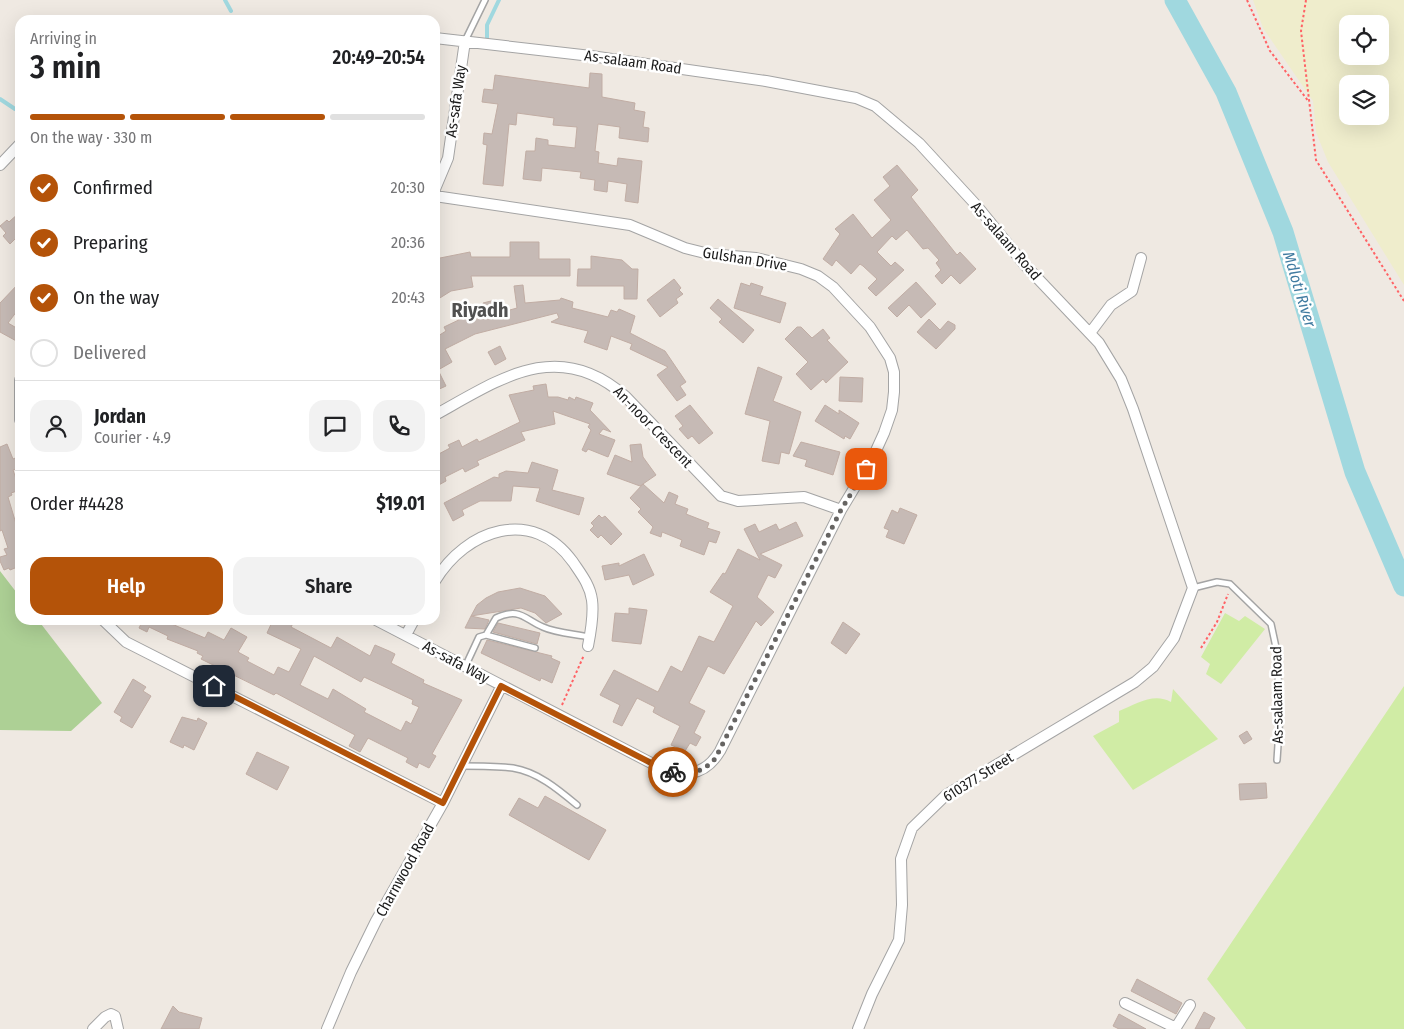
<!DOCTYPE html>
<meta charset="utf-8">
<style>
body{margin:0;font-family:"Fira Sans Condensed",sans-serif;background:#f2f2f2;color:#202124;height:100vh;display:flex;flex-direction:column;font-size:19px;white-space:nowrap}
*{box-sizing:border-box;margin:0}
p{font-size:16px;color:#757577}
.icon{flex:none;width:28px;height:28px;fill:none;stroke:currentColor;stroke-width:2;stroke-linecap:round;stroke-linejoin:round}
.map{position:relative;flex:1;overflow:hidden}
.side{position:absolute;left:15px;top:15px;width:425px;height:610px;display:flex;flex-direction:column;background:#fff;border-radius:15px;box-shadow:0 5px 20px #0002}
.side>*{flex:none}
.controls{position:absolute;left:1339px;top:15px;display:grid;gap:10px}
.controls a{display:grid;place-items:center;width:50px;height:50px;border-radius:10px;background:#fff;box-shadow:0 5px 20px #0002;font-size:25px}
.pin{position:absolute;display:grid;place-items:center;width:42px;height:42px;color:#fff;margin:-21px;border-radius:10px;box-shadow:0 2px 8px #0006}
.courier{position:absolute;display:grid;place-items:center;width:50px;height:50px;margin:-25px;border:4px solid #b45309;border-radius:50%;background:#fff;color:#222;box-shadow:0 1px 6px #0007}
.summary em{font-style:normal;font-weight:600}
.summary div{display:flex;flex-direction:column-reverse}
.summary{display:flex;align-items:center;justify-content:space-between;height:85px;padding:0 15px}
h1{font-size:32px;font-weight:600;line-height:38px}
.bar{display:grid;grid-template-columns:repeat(4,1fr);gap:8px 5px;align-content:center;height:60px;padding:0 15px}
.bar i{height:6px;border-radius:4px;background:#e0e0e0}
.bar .selected{background:#b45309}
.bar p{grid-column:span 4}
.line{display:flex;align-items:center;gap:12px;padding:0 15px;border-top:1px solid #e0e0e0}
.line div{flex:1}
.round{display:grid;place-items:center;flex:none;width:52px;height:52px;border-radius:15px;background:#f2f2f2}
ol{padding:0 15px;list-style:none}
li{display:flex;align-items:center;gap:15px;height:55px}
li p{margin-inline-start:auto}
li .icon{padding:5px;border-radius:50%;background:#b45309;color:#fff;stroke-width:4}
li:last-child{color:#757577}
li i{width:28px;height:28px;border:2px solid #e0e0e0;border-radius:50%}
.button{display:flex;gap:10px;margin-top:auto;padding:10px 15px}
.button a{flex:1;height:58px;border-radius:15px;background:#b45309;color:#fff;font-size:20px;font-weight:600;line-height:58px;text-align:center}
.button a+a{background:#f2f2f2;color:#202124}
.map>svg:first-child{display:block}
</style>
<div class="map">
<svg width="1404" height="1029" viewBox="0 0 1404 1029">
<rect width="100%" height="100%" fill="#efe9e2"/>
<path fill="#efedcc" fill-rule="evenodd" d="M1253 0H1404V285L1328 162 1316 132 1313 101 1263 28ZM1348 24H1380V56H1348ZM1348 84H1380V116H1348Z"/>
<path fill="#d0eca5" d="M1225 613 1239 621 1245 616 1265 629 1221 684 1206 674 1210 664 1201 657Z
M1404 686V1029H1246L1207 979Z
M1173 689 1218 739 1133 790 1093 736 1119 722V711C1136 704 1154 692 1171 702Z"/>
<path fill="#add095" d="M0 571 20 597V620H38L102 703 71 731 0 730Z"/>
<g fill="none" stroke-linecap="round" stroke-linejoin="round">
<path stroke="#a0d8df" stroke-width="4" d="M225 0 231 11
M487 39V25L499 0
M0 99 15 109"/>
<path stroke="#a0d8df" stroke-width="21" d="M1175 0 1226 92 1283 232 1355 472 1404 586"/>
</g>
<path fill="#c6bab5" stroke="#c1ada4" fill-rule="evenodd" d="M590 73 602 74V97L635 103 634 110 645 112 643 127 649 128 648 142 619 138 620 127 598 124 595 151 599 152 598 163 617 166 618 158 642 161 638 203 625 201 627 184 608 181 607 192 594 190 595 180 580 178 581 172 542 168 541 181 523 179 526 151H535L536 138 548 140V145L575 148 577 127 553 125 554 118 517 113 516 125 509 124 503 186 483 184 487 145 483 144 484 133 492 134 498 104 482 102 484 89 493 90 495 75 589 88Z
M897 165 918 190 911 197 957 255 960 252 976 269 960 284 951 275 942 284 935 276 941 270 936 263 939 260 928 248 923 249 907 230 896 240 892 236 877 252 891 266 895 262 904 270 876 296 868 288 877 279 863 266 860 264 851 274 836 260 832 266 823 259 840 234 835 229 853 214 872 238 891 220 874 200 890 186 883 177Z
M20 212V234L10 244 3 236 6 233 0 226 7 220 9 222Z
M510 242H539V259H570V276H471L473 287 451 291 435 301V259L470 252 471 257H510Z
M591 256 622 260 632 269H638L637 299H624V286H577L578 269H591Z
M674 279 681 288 679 290 683 294 676 299 678 303 660 317 647 300Z
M20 282V307L8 323 20 330V343L0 332V303Z
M916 282 936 304 921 318 909 305 897 317 888 308Z
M741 283 750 286 751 283 763 287 760 295 786 303 780 323 734 308Z
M523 285 525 303 560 300 561 298 573 302 572 308 608 317 611 310 617 312 619 309 635 316 630 333 665 351 686 382 680 386 686 395 677 401 657 375 668 367 630 349 632 344 611 336 607 350 584 342 588 331 551 322 559 318 557 313 475 334 445 349 452 362 438 370 446 386 435 391V331L438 336 446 331 444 327 465 317 467 321 487 316 483 303 495 300 499 313 517 308 514 286Z
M718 299 754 330 743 343 719 322 722 319 710 308Z
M929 319 940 330 948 321 955 325V329L936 349 917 332Z
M797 327H801L812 338 823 329 830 338 827 340 848 362 826 383 823 379 811 390 796 374 808 362 785 339Z
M500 346 506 359 495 365 488 352Z
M758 367 782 377 773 401 801 412 789 454 781 452 779 464 762 461 770 421 745 414Z
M840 377 863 378 862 402 839 401Z
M546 384 548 397H558L568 400 569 397 575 400 576 397 593 403 590 410 611 432 603 429 599 434 615 440 608 457 588 449 586 452 582 450 591 430 588 427 590 424 553 411 555 424 521 432 525 440 477 461 479 465 465 472 463 468 445 477 446 481 435 487V456L450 448 448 445 459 440 462 447 477 439 479 442 520 422 509 395 534 390 533 386Z
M690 405 713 433 699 444 692 436 688 439 679 429 683 426 675 416Z
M825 405 839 414V410L859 423 850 439 845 436 844 439 815 421Z
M801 442 840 452 833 475 805 466 807 460 793 456Z
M7 444 13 459 20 456V468L13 470 20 490 11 493 12 495 8 497 20 537V566L10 570 9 568 4 570 0 561V557L7 555 4 549 8 548 2 530 0 531V447Z
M641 444 643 457 656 475 640 486 607 474 615 455 632 462 630 445Z
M532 462 558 470 552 490 584 498 579 515 536 501 540 488 513 486 511 501H480L462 510 464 515 453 521 444 503 494 477 499 478V474L506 471 528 473Z
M643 484 664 503 669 492 678 496 675 504 688 509 686 514 709 523 707 528 720 532 716 543 709 541 704 555 680 546 682 540 662 532 661 537 650 533 653 527 638 512 641 509 630 498Z
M900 508 917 515 904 544 886 537 889 530 884 528 892 510 898 513Z
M599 515 602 518 605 516 622 534 611 545 601 535 598 538 590 530 594 526 591 523Z
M796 522 803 536 760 554 782 565 775 578 768 575 757 597 774 612 761 626 756 621 724 674 708 666 689 703 705 711 694 733 701 737 696 746 690 743 685 751 671 745 680 726 662 717 653 712 655 707 637 698 622 726 613 722 620 705 600 695 614 670 658 692 671 666 682 672 699 636 714 642 733 606 710 592 723 573 725 574 738 549 760 560 744 529 755 524 759 532 776 524 779 530Z
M644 554 654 575 633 585 629 575 605 580 602 566 619 563V566Z
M520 588 545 596 562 614 546 623 535 613 521 608 471 616 477 605 486 598 498 592Z
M629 608 647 610 641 644 612 641 615 613 629 614Z
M471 616 489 620 485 629 465 628Z
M133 620H168L167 622 205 638 208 632 224 640 231 628 247 637 238 652 249 658 247 661 274 675 278 667 289 672 301 649 267 633 273 620H295L291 627 331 648 337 637 370 656 375 645 389 651 395 654 391 663 424 680 423 683 462 700 432 754 436 756 429 768 419 763 417 768 406 762 408 758 368 738 360 752 349 746 355 735 276 693 274 695 201 659 203 656 197 653 198 651 167 639 168 636 149 627 147 632 139 628 141 624ZM314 656 361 682 364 677 413 700 412 704 419 707 411 724 406 721 401 731 364 712 366 709 333 689 328 699 300 685Z
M843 622 860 634 846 654 831 643Z
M498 623 540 633 537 644 493 632Z
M487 640 552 656 551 658 560 662 552 683 541 678 540 681 481 653Z
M133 679 146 687 143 691 151 696 132 728 120 721 122 717 114 712Z
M182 717 197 721 198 718 207 723 194 750 184 745 183 748 170 742Z
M1247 731 1252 739 1244 744 1239 736Z
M257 752 289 767 277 790 246 774Z
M1266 783 1267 798 1240 800 1239 784Z
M545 796 606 830 589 860 509 815 519 798 538 808Z
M1137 979 1182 1003 1176 1014 1131 991Z
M173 1006 179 1012 202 1018 199 1029H161Z
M1204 1012 1215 1018 1209 1029H1195Z
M1119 1014 1146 1029H1119L1113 1026Z"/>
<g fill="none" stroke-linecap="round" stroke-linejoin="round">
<g stroke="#a4a4a4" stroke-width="8">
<path id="lane" d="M465 41 485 0
M1193 588 1217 582 1230 584 1271 624 1277 652 1280 715 1277 760
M486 635 535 648
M465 667 479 637 486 635 496 618C520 607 524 619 543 627 556 633 575 634 589 637
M462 766C479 766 497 766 513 768 538 772 559 790 577 805"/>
</g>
<g stroke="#a4a4a4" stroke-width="12">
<path id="street" d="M435 38 591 56 766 81 856 98 875 106 919 143 977 206 1024 264 1099 343 1121 379 1133 409 1193 588 1174 638 1153 667 1135 682 946 795 912 828 901 859 902 905 899 940 872 994 858 1029
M0 165 20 144
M435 189 448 158 465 41
M1090 333 1111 305 1132 291 1141 258
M20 380V420
M435 415C500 379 558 337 625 396L721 496 738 501 804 497 841 510
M435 581C466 529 533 506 573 562 581 574 590 585 592 600 594 615 591 631 588 646
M103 620 126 642 443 803
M376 620 655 765C682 776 703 779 720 751L841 510 874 455 884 433 892 410 894 392V372L890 358 870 327 833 287 818 276 801 269 756 258 709 254 685 248 630 225 435 196
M406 635 414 620
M1125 1003 1176 1028
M93 1029 105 1017 111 1014 115 1016 118 1029
M327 1029 351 972 376 921 443 803 501 687
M1175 1029 1190 1005"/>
</g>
<path stroke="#ff6265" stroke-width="2" stroke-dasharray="2.5 2.5" stroke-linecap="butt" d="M1247 0 1270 51 1309 102
M1306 0 1301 31 1316 160 1404 301
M1201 648 1217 622 1228 594
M562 705 584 655"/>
<use href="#lane" stroke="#fff" stroke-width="5"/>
<use href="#street" stroke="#fff" stroke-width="10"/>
</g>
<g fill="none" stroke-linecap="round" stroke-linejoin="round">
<path stroke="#666462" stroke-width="5" stroke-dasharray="0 9" d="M673 772C690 775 703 772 715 759L841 510 866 469"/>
<path stroke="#b45309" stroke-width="6" d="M214 686 443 803 501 686 655 765 673 772"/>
</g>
<g text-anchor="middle" stroke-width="5" stroke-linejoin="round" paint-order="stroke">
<g font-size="15" fill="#1d1d1d" stroke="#fff">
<text transform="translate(633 62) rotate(8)" y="5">As-salaam Road</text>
<text transform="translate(456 101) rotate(-82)" y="5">As-safa Way</text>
<text transform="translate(1006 241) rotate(49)" y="5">As-salaam Road</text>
<text transform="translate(745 259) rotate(9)" y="5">Gulshan Drive</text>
<text transform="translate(653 427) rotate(46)" y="5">An-noor Crescent</text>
<text transform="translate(456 662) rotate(28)" y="5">As-safa Way</text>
<text transform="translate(1277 695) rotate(-91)" y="5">As-salaam Road</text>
<text transform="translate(978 777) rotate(-32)" y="5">610377 Street</text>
<text transform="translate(405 870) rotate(-61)" y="5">Charnwood Road</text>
</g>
<g font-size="16" font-style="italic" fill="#407ba0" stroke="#fff">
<text transform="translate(1300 289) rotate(73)" y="6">Mdloti River</text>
</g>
<g font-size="20" font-weight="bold" fill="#505050" stroke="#fff">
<text x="480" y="317">Riyadh</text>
</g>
</g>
</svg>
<div class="controls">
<a><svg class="icon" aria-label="locate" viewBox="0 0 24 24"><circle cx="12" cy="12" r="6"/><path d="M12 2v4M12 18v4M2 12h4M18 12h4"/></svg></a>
<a><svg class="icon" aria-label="layers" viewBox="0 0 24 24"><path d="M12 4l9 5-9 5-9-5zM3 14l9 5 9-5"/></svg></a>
</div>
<div class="pin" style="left:866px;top:469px;background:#ea580c"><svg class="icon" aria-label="bag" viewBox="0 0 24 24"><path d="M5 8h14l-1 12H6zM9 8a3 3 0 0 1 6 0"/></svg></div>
<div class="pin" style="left:214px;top:686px;background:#1f2937"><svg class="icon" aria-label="home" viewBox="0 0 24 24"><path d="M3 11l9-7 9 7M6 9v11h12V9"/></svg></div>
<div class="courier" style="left:673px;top:772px"><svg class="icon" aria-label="bike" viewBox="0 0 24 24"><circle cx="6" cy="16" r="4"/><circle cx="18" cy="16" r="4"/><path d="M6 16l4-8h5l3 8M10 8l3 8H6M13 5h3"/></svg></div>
<section class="side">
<div class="summary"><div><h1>3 min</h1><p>Arriving in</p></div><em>20:49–20:54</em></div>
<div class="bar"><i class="selected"></i><i class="selected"></i><i class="selected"></i><i></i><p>On the way · 330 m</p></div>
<ol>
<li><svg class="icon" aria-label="check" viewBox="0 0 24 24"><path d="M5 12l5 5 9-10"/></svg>Confirmed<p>20:30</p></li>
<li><svg class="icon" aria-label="check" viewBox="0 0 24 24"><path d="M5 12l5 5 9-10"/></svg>Preparing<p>20:36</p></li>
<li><svg class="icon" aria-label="check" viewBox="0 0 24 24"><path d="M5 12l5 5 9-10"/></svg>On the way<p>20:43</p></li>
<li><i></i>Delivered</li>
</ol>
<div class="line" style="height:90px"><a class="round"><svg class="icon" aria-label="person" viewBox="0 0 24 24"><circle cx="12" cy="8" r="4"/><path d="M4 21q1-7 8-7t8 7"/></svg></a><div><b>Jordan</b><p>Courier · 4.9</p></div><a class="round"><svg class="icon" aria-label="chat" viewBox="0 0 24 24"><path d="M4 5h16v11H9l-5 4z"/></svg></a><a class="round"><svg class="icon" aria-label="phone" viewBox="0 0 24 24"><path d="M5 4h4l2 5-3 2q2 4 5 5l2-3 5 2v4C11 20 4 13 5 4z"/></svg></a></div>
<div class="line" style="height:65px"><div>Order #4428</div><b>$19.01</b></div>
<div class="button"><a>Help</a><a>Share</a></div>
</section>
</div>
